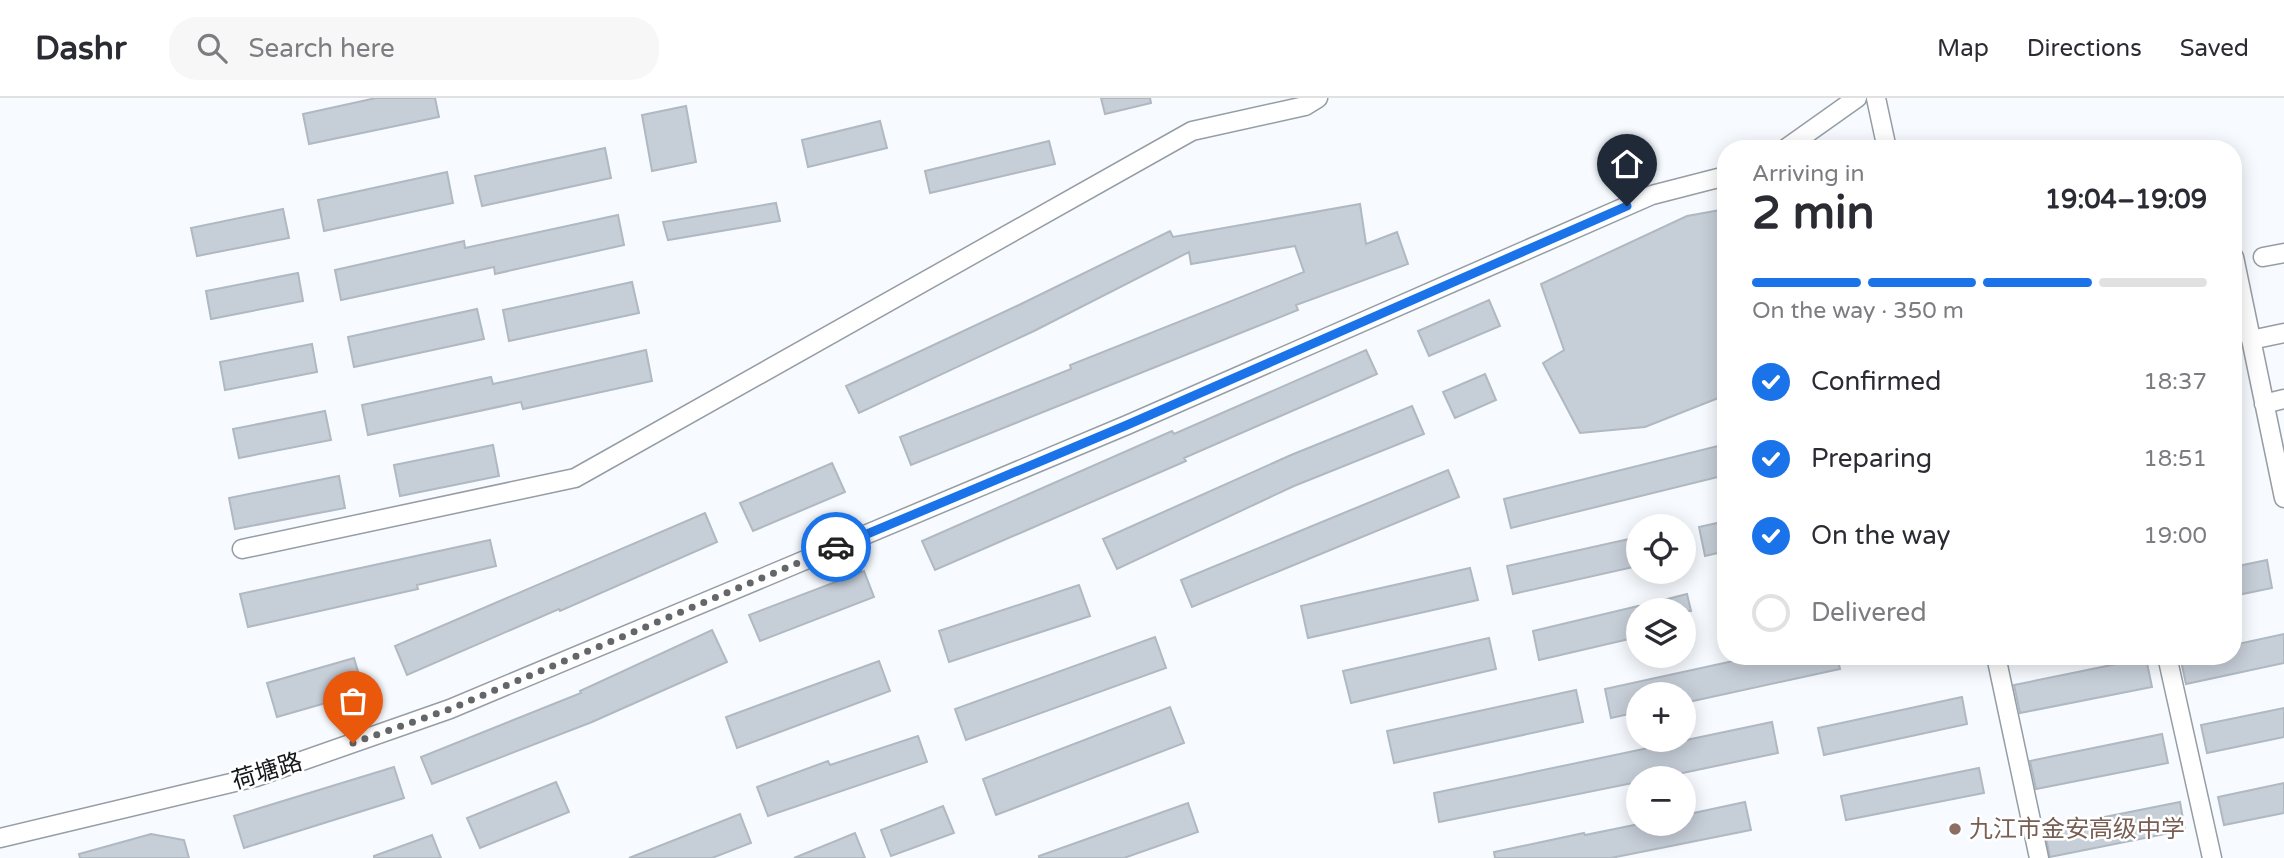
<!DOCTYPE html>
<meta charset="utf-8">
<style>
body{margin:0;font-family:"Varela Round","Noto Sans SC",sans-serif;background:#f7f7f7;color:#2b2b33;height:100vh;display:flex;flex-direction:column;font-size:26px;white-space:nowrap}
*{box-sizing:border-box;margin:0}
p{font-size:23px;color:#7c7c81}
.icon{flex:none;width:38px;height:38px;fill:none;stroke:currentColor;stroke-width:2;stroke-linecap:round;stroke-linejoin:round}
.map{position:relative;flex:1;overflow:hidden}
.side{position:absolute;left:1717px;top:42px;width:525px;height:525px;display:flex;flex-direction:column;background:#fff;border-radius:28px;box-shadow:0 4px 18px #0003}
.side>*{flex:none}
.controls{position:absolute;left:1626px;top:416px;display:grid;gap:14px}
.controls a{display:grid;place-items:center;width:70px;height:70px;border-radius:50%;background:#fff;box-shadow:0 4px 18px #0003;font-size:35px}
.pin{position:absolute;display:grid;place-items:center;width:60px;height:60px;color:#fff;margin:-72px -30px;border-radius:50% 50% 50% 0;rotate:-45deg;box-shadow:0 0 7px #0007}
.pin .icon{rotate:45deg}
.courier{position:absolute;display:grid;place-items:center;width:70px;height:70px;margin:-35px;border:5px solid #1a73e8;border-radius:50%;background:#fff;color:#222;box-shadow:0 2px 9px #0007}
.headline em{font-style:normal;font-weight:700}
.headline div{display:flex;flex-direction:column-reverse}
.headline{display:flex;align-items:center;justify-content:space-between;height:119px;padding:0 35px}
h1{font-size:46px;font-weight:700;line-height:52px}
.bar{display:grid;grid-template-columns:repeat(4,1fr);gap:10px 7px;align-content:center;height:84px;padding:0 35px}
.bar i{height:9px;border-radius:5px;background:#e1e1e2}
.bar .selected{background:#1a73e8}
.bar p{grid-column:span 4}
ol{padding:0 35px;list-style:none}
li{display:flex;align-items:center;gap:21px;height:77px}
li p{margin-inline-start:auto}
li .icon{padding:7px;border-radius:50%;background:#1a73e8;color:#fff;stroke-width:4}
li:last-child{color:#7c7c81}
li i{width:38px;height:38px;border:4px solid #e1e1e2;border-radius:50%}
header{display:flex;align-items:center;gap:42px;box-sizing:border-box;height:98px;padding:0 35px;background:#fff;border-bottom:2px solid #e1e1e2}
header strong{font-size:33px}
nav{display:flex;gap:38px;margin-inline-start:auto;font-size:24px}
.search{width:490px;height:63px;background:#f7f7f7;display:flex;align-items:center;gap:18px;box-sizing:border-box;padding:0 24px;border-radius:28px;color:#7c7c81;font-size:26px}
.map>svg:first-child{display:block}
</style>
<header>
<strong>Dashr</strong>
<div class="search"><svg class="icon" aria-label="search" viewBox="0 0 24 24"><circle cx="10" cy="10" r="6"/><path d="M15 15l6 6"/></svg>Search here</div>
<nav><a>Map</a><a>Directions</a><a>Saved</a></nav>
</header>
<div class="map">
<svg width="2284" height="760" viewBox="0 0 2284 760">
<rect width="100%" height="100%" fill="#f7fbff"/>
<path fill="#c6ced8" stroke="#b0b8c1" stroke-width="2" d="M376 0H435L439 19 309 46 303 16Z
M1101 0H1150L1151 5 1105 16Z
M686 8 696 64 652 73 642 17Z
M880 23 887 50 808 69 802 42Z
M1049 43 1055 66 930 95 925 73Z
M605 50 611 80 482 108 475 78Z
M447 74 453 105 324 133 318 102Z
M776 105 780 123 668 142 663 124Z
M1360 106 1366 146 1397 134 1408 166 1296 207 1298 212 911 367 900 339 1071 271 1070 267 1304 174 1295 148 1191 166 1189 154 1034 233 859 315 846 288 1021 206 1170 133 1173 139Z
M283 111 289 140 197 158 191 130Z
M1726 111V297L1645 329 1580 335 1543 265 1564 252 1541 186 1687 118Z
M618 117 624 147 495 176 494 169 341 202 335 172 464 143 465 150Z
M298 175 303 203 211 221 206 193Z
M632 184 639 215 509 243 503 212Z
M1489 202 1500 228 1429 258 1418 233Z
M477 211 484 241 354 269 348 239Z
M312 246 317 274 225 292 220 264Z
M646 252 652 283 523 311 521 304 368 337 362 307 491 279 493 286Z
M1366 252 1377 276 1184 360 1186 363 935 472 922 443 1172 333 1174 336Z
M1485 276 1496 302 1455 320 1443 294Z
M1412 308 1424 336 1294 388 1117 471 1103 441 1291 357Z
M325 313 331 342 239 360 233 331Z
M1726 346V377L1511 430 1504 401Z
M493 347 499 378 400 398 394 367Z
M832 365 845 394 753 433 740 405Z
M1448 372 1459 399 1192 509 1181 482Z
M339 378 345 410 235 431 229 400Z
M705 415 717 444 560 513 559 511 407 577 395 548Z
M1726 423V453L1705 458 1699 429Z
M1638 439V468L1513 496 1507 468Z
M490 442 496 468 417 487 418 491 248 529 240 496Z
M2267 462 2272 490 2233 498V469Z
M1470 470 1478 502 1308 540 1301 508Z
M864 473 874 499 760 543 749 517Z
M1079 487 1090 518 949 564 939 533Z
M1687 496 1691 513H1641L1640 508Z
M1638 508V539L1539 562 1533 533Z
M712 532 727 564 592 624 432 686 421 659 581 595 580 593Z
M2284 536V565L2186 586 2180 558H2233V547Z
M1155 539 1166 570 966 642 955 611Z
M1489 540 1496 571 1351 605 1343 573Z
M1756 558H1837L1840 571 1684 605V597H1638V614L1611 620 1605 591Z
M354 560 364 594 277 619 267 585Z
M2146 560 2152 589 2020 615 2014 587Z
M879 563 890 593 737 650 726 619Z
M1576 592 1583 624 1394 665 1387 633Z
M1962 599 1967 626 1824 657 1818 630Z
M1170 609 1184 645 996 717 983 681Z
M2284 610V639L2207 655 2201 627Z
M1772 624 1778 655 1654 681H1638V684L1439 724 1434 695Z
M2162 636 2168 665 2036 691 2030 663Z
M918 638 927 664 768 718 757 689 828 663 830 667Z
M394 669 404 700 244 750 234 718Z
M1979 670 1984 695 1846 722 1841 698Z
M556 684 569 714 480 750 467 720Z
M2284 685V715L2224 727 2218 699Z
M1745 704 1751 732 1611 760H1495L1494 754 1584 735 1585 737 1639 726H1684V717Z
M2180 704 2185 732 2050 759 2044 731Z
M1188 705 1198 734 1124 760H1039V758Z
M943 708 954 735 891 758 881 732Z
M740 716 751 745 712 760H629Z
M855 735 865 760H794Z
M151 736 184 742 189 760H80L79 756Z
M432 737 441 760H374V758Z"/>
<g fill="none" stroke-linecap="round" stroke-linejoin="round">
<g stroke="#959da5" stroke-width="21">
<path id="minor" d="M1876 0 1887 51
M1785 51 1857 0
M2234 159 2284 400
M2263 159 2284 155
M2251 242 2284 235
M2264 306 2284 301
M242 451 575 380 1192 33 1305 8 1318 0
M1996 558 2039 760
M2167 558 2212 760
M0 740 256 679 450 611 1127 327 1652 97 1726 78"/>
</g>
<use href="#minor" stroke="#fff" stroke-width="18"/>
</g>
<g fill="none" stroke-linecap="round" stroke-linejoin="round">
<path stroke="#63676a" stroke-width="7" stroke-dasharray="0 12.6" d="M353 645 450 611 836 449"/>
<path stroke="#1a73e8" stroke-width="9" d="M836 449 1127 327 1627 108"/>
</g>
<circle fill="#8d6e63" stroke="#fff" stroke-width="2.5" cx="1955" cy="731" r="7"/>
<g text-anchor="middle" stroke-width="5" stroke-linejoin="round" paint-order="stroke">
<g font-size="24" fill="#14171a" stroke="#fff">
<text transform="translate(267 673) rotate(-17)" y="8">荷塘路</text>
</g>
<g font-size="24" fill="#785e54" stroke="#fff" text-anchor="start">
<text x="1969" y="739">九江市金安高级中学</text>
</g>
</g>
</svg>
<div class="controls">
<a><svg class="icon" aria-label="locate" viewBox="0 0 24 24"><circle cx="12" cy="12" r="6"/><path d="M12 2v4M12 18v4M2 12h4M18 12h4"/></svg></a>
<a><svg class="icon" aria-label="layers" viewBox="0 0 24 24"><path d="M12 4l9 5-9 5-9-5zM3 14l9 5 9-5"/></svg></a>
<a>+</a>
<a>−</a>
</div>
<div class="pin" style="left:353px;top:645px;background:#ea580c"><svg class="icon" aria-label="bag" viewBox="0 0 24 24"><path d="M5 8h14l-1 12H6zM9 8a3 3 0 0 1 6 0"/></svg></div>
<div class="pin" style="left:1627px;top:108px;background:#1f2937"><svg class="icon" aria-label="home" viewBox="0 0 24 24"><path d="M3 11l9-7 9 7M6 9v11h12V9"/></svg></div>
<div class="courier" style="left:836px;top:449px"><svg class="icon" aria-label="car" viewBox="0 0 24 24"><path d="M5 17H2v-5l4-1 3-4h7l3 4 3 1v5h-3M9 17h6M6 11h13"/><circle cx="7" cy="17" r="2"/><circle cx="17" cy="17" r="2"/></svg></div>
<section class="side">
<div class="headline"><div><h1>2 min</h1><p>Arriving in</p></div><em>19:04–19:09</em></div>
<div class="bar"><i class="selected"></i><i class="selected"></i><i class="selected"></i><i></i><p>On the way · 350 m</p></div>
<ol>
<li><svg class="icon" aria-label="check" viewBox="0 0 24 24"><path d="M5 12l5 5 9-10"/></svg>Confirmed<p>18:37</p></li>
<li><svg class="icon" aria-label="check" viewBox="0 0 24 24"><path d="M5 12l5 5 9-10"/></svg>Preparing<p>18:51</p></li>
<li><svg class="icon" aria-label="check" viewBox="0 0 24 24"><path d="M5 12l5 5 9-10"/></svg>On the way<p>19:00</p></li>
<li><i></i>Delivered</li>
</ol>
</section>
</div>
